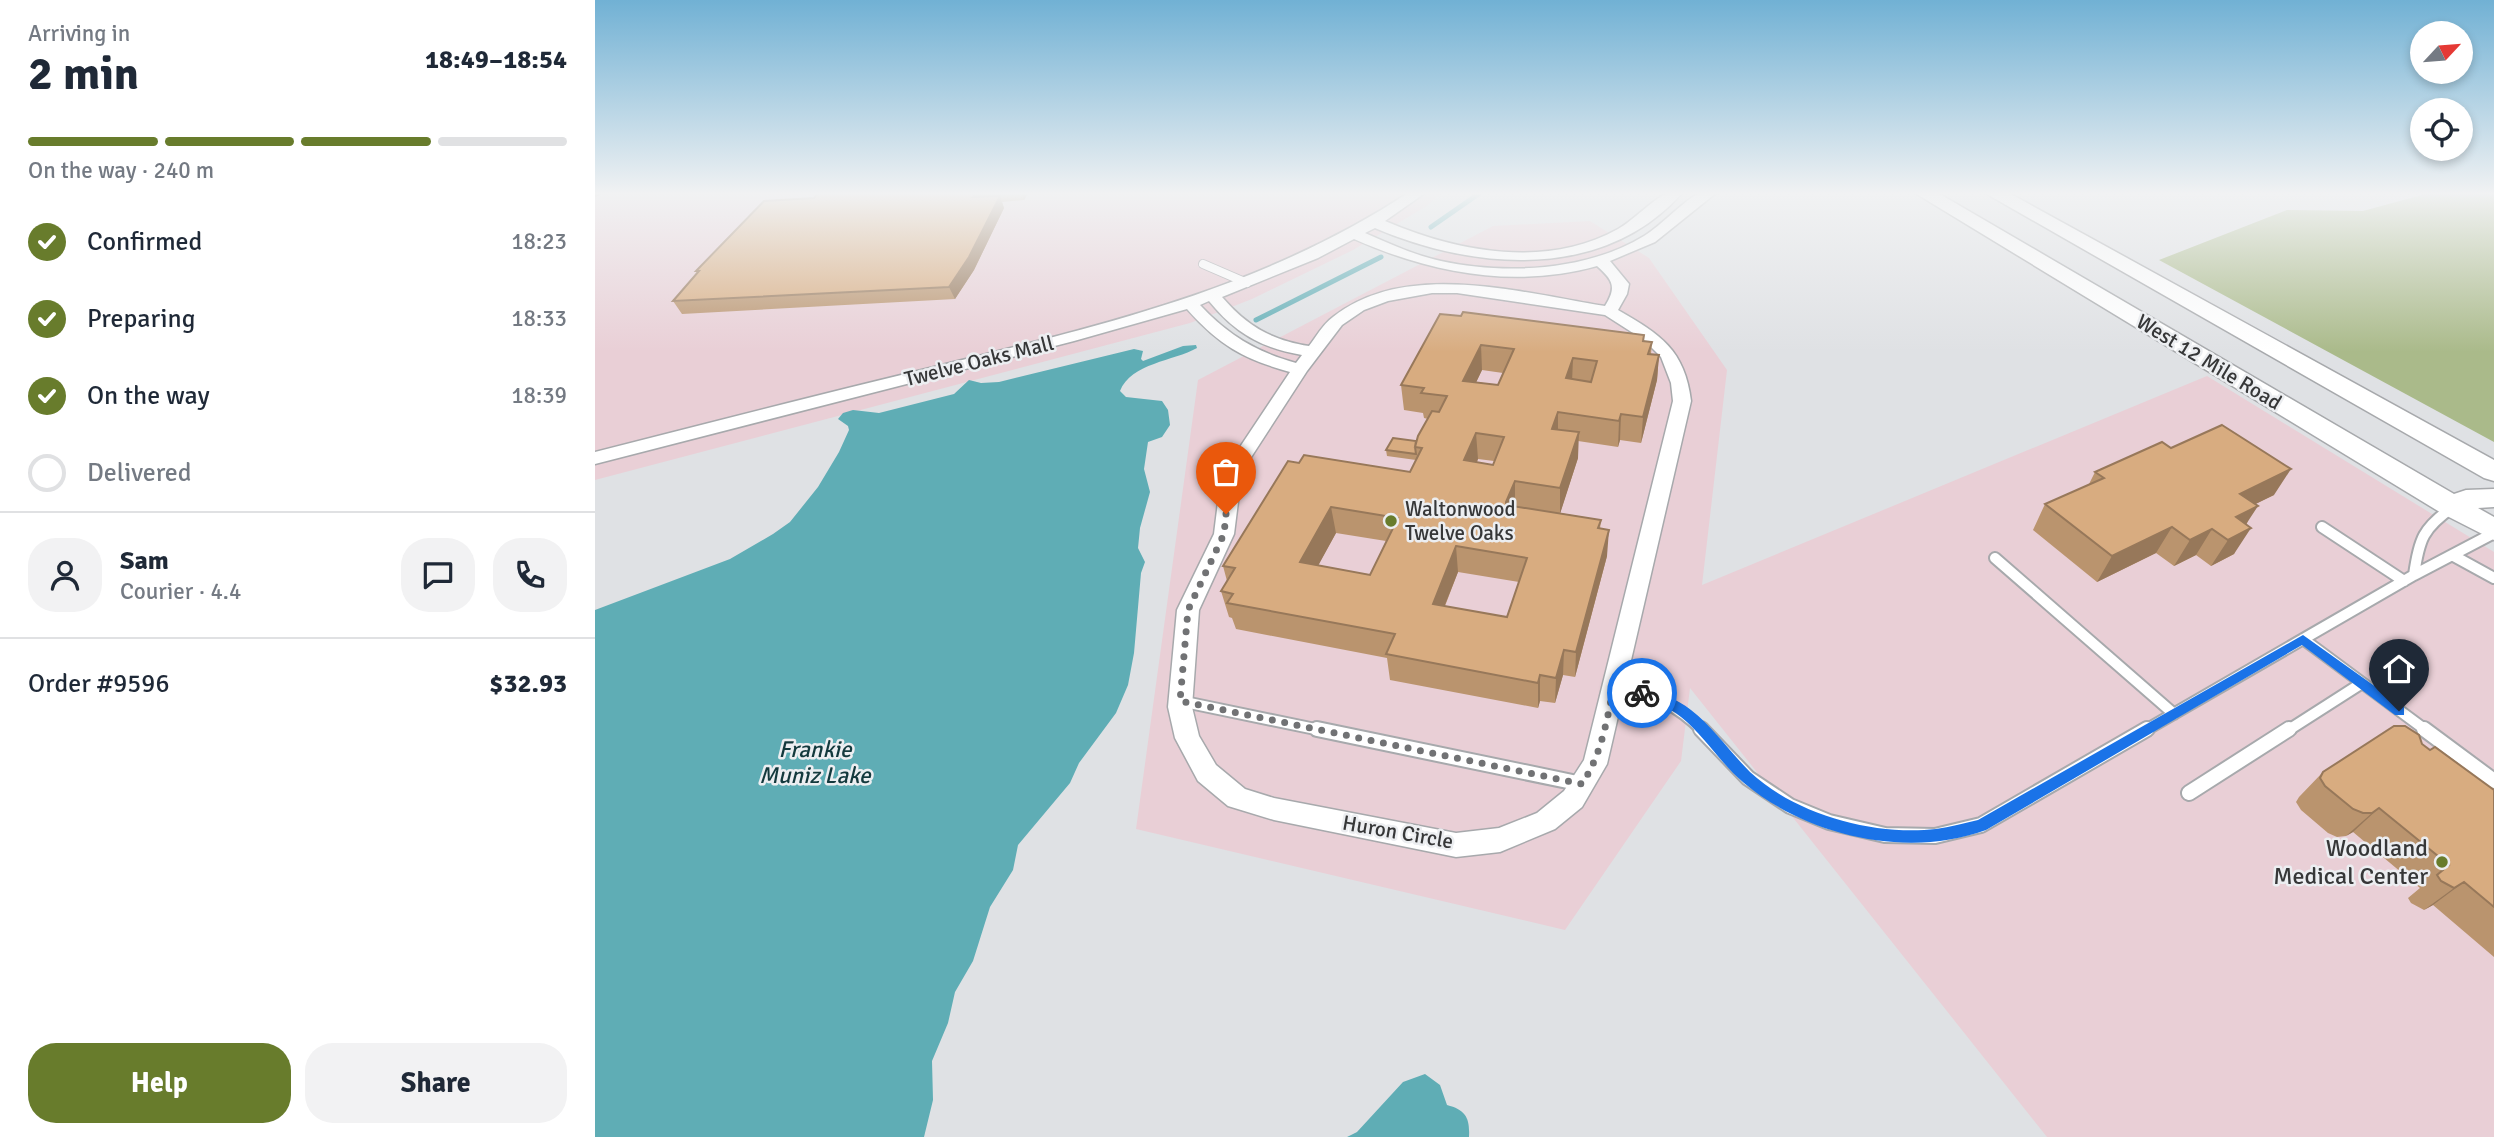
<!DOCTYPE html>
<meta charset="utf-8">
<style>
body{margin:0;font-family:Signika,sans-serif;background:#f2f2f3;color:#1f2937;height:100vh;display:flex;flex-direction:column;font-size:26px;white-space:nowrap}
*{box-sizing:border-box;margin:0}
p{font-size:23px;color:#747a83}
.icon{flex:none;width:38px;height:38px;fill:none;stroke:currentColor;stroke-width:2;stroke-linecap:round;stroke-linejoin:round}
.map{position:relative;flex:1;overflow:hidden}
.panel{display:flex;flex-direction:column;background:#fff;width:595px}
.panel>*{flex:none}
.needle{width:46px;rotate:64deg}
.buttons{position:absolute;left:1815px;top:21px;display:grid;gap:14px}
.buttons a{display:grid;place-items:center;width:63px;height:63px;border-radius:50%;background:#fff;box-shadow:0 4px 10px #0003;font-size:35px}
.pin{position:absolute;display:grid;place-items:center;width:60px;height:60px;color:#fff;margin:-72px -30px;border-radius:50% 50% 50% 0;rotate:-45deg;box-shadow:0 0 7px #0007}
.pin .icon{rotate:45deg}
.courier{position:absolute;display:grid;place-items:center;width:70px;height:70px;margin:-35px;border:5px solid #1a73e8;border-radius:50%;background:#fff;color:#222;box-shadow:0 2px 9px #0007}
.head em{font-style:normal;font-weight:700}
.head div{display:flex;flex-direction:column-reverse}
.head{display:flex;align-items:center;justify-content:space-between;height:119px;padding:0 28px}
h1{font-size:46px;font-weight:700;line-height:52px}
.bar{display:grid;grid-template-columns:repeat(4,1fr);gap:10px 7px;align-content:center;height:84px;padding:0 28px}
.bar i{height:9px;border-radius:5px;background:#e0e1e3}
.bar .on{background:#687c2c}
.bar p{grid-column:span 4}
.line{display:flex;align-items:center;gap:18px;padding:0 28px;border-top:2px solid #e0e1e3}
.line div{flex:1}
.round{display:grid;place-items:center;flex:none;width:74px;height:74px;border-radius:28px;background:#f2f2f3}
ol{padding:0 28px;list-style:none}
li{display:flex;align-items:center;gap:21px;height:77px}
li p{margin-inline-start:auto}
li .icon{padding:7px;border-radius:50%;background:#687c2c;color:#fff;stroke-width:4}
li:last-child{color:#747a83}
li i{width:38px;height:38px;border:4px solid #e0e1e3;border-radius:50%}
.primary-button{display:flex;gap:14px;margin-top:auto;padding:14px 28px}
.primary-button a{flex:1;height:80px;border-radius:28px;background:#687c2c;color:#fff;font-size:28px;font-weight:700;line-height:80px;text-align:center}
.primary-button a+a{background:#f2f2f3;color:#1f2937}
main{display:flex;flex:1;min-height:0}
.map>svg:first-child{display:block}
</style>
<main>
<section class="panel">
<div class="head"><div><h1>2 min</h1><p>Arriving in</p></div><em>18:49–18:54</em></div>
<div class="bar"><i class="on"></i><i class="on"></i><i class="on"></i><i></i><p>On the way · 240 m</p></div>
<ol>
<li><svg class="icon" aria-label="check" viewBox="0 0 24 24"><path d="M5 12l5 5 9-10"/></svg>Confirmed<p>18:23</p></li>
<li><svg class="icon" aria-label="check" viewBox="0 0 24 24"><path d="M5 12l5 5 9-10"/></svg>Preparing<p>18:33</p></li>
<li><svg class="icon" aria-label="check" viewBox="0 0 24 24"><path d="M5 12l5 5 9-10"/></svg>On the way<p>18:39</p></li>
<li><i></i>Delivered</li>
</ol>
<div class="line" style="height:126px"><a class="round"><svg class="icon" aria-label="person" viewBox="0 0 24 24"><circle cx="12" cy="8" r="4"/><path d="M4 21q1-7 8-7t8 7"/></svg></a><div><b>Sam</b><p>Courier · 4.4</p></div><a class="round"><svg class="icon" aria-label="chat" viewBox="0 0 24 24"><path d="M4 5h16v11H9l-5 4z"/></svg></a><a class="round"><svg class="icon" aria-label="phone" viewBox="0 0 24 24"><path d="M5 4h4l2 5-3 2q2 4 5 5l2-3 5 2v4C11 20 4 13 5 4z"/></svg></a></div>
<div class="line" style="height:91px"><div>Order #9596</div><b>$32.93</b></div>
<div class="primary-button"><a>Help</a><a>Share</a></div>
</section>
<div class="map">
<svg width="1899" height="1137" viewBox="0 0 1899 1137">
<rect width="100%" height="100%" fill="#dfe1e4"/>
<path fill="#e9cfd6" d="M0 193H847L830 207 758 250 657 299 595 323 0 480Z
M995 221 1054 258 1132 370 1107 585 1612 376 1899 552V1137H1452L1095 688 1086 761 970 930 541 829 603 380 898 226Z"/>
<path fill="#aaba8a" d="M1834 193H1899V442L1564 260 1692 210 1768 211Z"/>
<path fill="#5fadb5" d="M588 346 601 345 602 348C579 361 536 363 525 391L531 397 567 401 573 410 575 425 567 437 553 442 549 469 555 492 545 528 543 548 550 562 546 573 539 653 533 685 521 713 484 763 475 783 423 845 418 870 395 907 378 961 360 992 353 1023 337 1061 338 1100 329 1137H0V610L135 559 178 534 195 522 223 487 244 452 254 430 253 426 243 419 248 413 258 410 284 413 359 394 374 380 386 383 404 382 539 349 548 351 546 359 548 361Z
M830 1074 845 1085 852 1105C871 1110 875 1118 874 1137H752L762 1132 808 1082Z"/>
<g fill="none" stroke-linecap="round" stroke-linejoin="round">
<path stroke="#5fadb5" stroke-width="5" d="M836 227 885 193
M661 320 786 257"/>
<g stroke="#a7a9ac" stroke-width="10">
<path id="lane-far2" d="M608 264 652 283"/>
</g>
<g stroke="#a7a9ac" stroke-width="14">
<path id="lane-far1" d="M1727 527 1809 581
M1857 555 1899 578
M1400 558 1579 714
M1819 575C1824 539 1828 528 1858 507
M1708 639 1832 731
M1019 685C1057 696 1080 702 1108 731
M585 701 730 731
M1549 731 1819 575 1899 533
M1692 731 1767 683"/>
</g>
<g stroke="#a7a9ac" stroke-width="18">
<path id="lane" d="M722 729 987 784
M1106 729 1153 778 1195 806 1234 822 1290 835 1340 836 1386 825 1552 729
M1829 729 1899 781
M1594 793 1694 729"/>
</g>
<g stroke="#a7a9ac" stroke-width="3">
<path id="street" d="M813 193H830L790 221C862 252 951 269 1023 229 1038 221 1058 199 1071 194 1075 192 1082 193 1087 193 1008 282 878 270 780 228L770 233C795 244 819 255 846 261 910 275 992 271 1049 236 1065 227 1091 198 1105 193 1109 192 1116 193 1121 193L1060 242 1015 261 1034 284 1032 294 1023 310C1065 334 1090 350 1096 401L1012 764 987 807 960 829 905 852 861 857 679 820 633 806 603 781 580 738 573 707 582 610 619 534 624 494 635 462 695 372C648 359 624 345 592 309L479 341 0 464V452C113 423 226 394 339 367 507 325 667 289 813 193ZM759 239C836 273 919 289 1002 266 1018 280 1022 287 1010 306 926 293 811 259 738 317 728 324 721 337 714 346 676 340 652 326 627 297L723 258ZM837 293H862L1010 315 1049 340 1066 357 1076 383 1078 401 989 760 969 791 942 813 904 828 861 833 679 798 650 789 621 765 604 736 597 707 604 610 639 534 644 494 653 462 712 371 747 325 769 310 793 301ZM614 301C640 333 666 348 707 355L701 363C661 352 633 335 605 305Z"/>
</g>
<g stroke="#a7a9ac" stroke-width="3">
<path id="secondary" d="M1320 193H1343L1859 494 1871 490 1899 489V507L1883 508 1899 517V540L1848 514Z
M1390 193H1414L1899 460V481L1889 478Z"/>
</g>
<use href="#lane-far2" stroke="#fff" stroke-width="8"/>
<use href="#lane-far1" stroke="#fff" stroke-width="10"/>
<use href="#lane" stroke="#fff" stroke-width="14"/>
<use href="#street" fill="#fff" fill-rule="evenodd"/>
<use href="#secondary" fill="#fff" fill-rule="evenodd"/>
</g>
<path fill="#ba946e" fill-rule="evenodd" d="M223 193H433L429 200 407 202 409 208 379 270 360 299 87 314 78 301 102 273 101 271 219 198Z
M866 316 1049 335V341L1057 342 1056 354 1064 355 1062 380 1046 443 1025 440 1023 447 983 441V458L965 513 1006 520 1005 529 1012 556 980 677 968 675 960 703 945 701 943 708 795 680 792 658 641 629 637 618 634 617 626 591 632 581 628 566 704 463 815 472 821 460 792 456 791 450 821 441 833 419 829 418 828 413 809 410 806 385ZM887 370 908 373 903 385 881 382ZM883 459 899 461 898 465 882 462ZM741 533 791 541 775 575 723 565ZM863 572 924 582 912 617 850 606Z
M1576 448 1679 495 1660 504 1639 554 1616 566 1601 555 1579 566 1561 553 1502 582 1438 530 1450 504 1493 486 1500 472Z
M1827 744 1835 750 1899 790V957L1838 905 1829 910 1816 903 1813 898 1825 888 1758 832 1751 836 1742 837 1733 833 1706 810 1701 802 1704 797 1728 772Z"/>
<path fill="#97785a" d="M0 193H10L0 197Z
M427 193H433L429 200Z
M405 196 409 208 379 270 360 299 354 287Z
M886 345 887 370 870 406 868 381Z
M1064 355 1062 380 1046 443 1048 417Z
M978 358 977 383 971 378Z
M963 412V438L957 429Z
M1026 414 1025 440 1023 447 1024 421Z
M984 432 983 458 965 514V488Z
M881 433 883 459 871 486 869 460Z
M1696 469 1679 495 1628 520 1645 494Z
M920 481V507L912 528 911 502Z
M1663 506 1646 532 1641 517Z
M736 507 741 533 711 588 705 562Z
M1577 527 1561 553 1502 582 1517 556Z
M1656 528 1639 554 1616 566 1633 540Z
M1617 529 1601 555 1579 566 1595 540Z
M1014 530 1012 556 980 677 981 652Z
M861 546 863 572 840 630 838 604Z
M969 650 968 675 960 703 961 678Z
M945 675V701L943 708V683Z
M1784 808 1758 832 1751 836 1777 813Z
M1869 882 1838 905 1829 910 1859 888Z"/>
<path fill="#d8ac80" stroke="#97785a" stroke-width="2" fill-rule="evenodd" d="M223 193H381L378 197 405 196 374 257 354 287 78 301 104 271H101L169 201 219 198Z
M868 312 1049 335 1048 341 1057 342 1053 354 1064 355 1048 417 1026 414 1024 421 963 412 957 429 984 432 965 488 920 481 911 502V505L1006 520 1003 528 1014 530 981 652 969 650 961 678 945 675 943 683 791 654 800 634 632 603 638 594 626 591 640 568 628 566 693 461 704 463 709 455 815 472 827 448 820 447 823 436 837 411 844 412 852 396 826 393 829 388 806 385 845 314 866 316ZM886 345 919 349 903 385 868 381ZM978 358 1002 361 996 382 971 378ZM881 433 909 437 898 465 869 460ZM736 507 803 518 775 575 705 562ZM861 546 932 558 912 617 838 604Z
M1627 425 1696 469 1645 494 1663 506 1641 517 1656 528 1633 540 1617 529 1595 540 1577 527 1517 556 1450 504 1509 478 1500 472 1567 442 1576 448Z
M798 438 821 441 820 447 821 454 791 450Z
M1799 726H1810L1824 735 1827 744 1835 750 1840 747 1899 790V907L1869 882 1859 888 1846 881 1842 875 1854 865 1784 808 1777 813H1768L1758 809 1730 786 1725 778 1728 772Z"/>
<linearGradient id="sky" x2="0" y2="1"><stop stop-color="#71b1d4"/><stop offset="0.55" stop-color="#f1f2f3"/><stop offset="1" stop-color="#f1f2f3" stop-opacity="0"/></linearGradient>
<rect width="1899" height="352" fill="url(#sky)"/>
<path fill="#1a73e8" d="M1708 635 1809 707V715H1800L1707 645 1391 830C1312 859 1212 836 1149 783 1125 763 1109 735 1086 717 1073 706 1057 702 1042 697L1040 693 1047 688C1064 693 1081 698 1096 710 1118 727 1135 752 1155 772 1201 815 1279 836 1341 829 1355 827 1369 823 1383 820Z"/>
<g fill="none" stroke-linecap="round" stroke-linejoin="round">
<path stroke="#717274" stroke-width="7" stroke-dasharray="0 12.6" d="M631 514 629 534 593 610 585 701 987 784C1007 753 1012 720 1019 685L1047 693"/>
</g>
<g fill="#687c2c" stroke="#eceef1" stroke-width="2.5">
<circle cx="796" cy="521" r="7"/>
<circle cx="1847" cy="862" r="7"/>
</g>
<g text-anchor="middle" stroke-width="5" stroke-linejoin="round" paint-order="stroke">
<g font-size="21" fill="#363738" stroke="#eceef1">
<text transform="translate(384 361) rotate(-14)" y="7">Twelve Oaks Mall</text>
<text transform="translate(1614 362) rotate(31)" y="7">West 12 Mile Road</text>
<text transform="translate(803 832) rotate(10)" y="7">Huron Circle</text>
</g>
<g font-size="21" fill="#363738" stroke="#eceef1" text-anchor="start">
<text x="810" y="516">Waltonwood<tspan x="810" dy="24">Twelve Oaks</tspan></text>
</g>
<g font-size="23" font-style="italic" fill="#13393d" stroke="#eceef1">
<text x="220" y="757">Frankie<tspan x="220" dy="26">Muniz Lake</tspan></text>
</g>
<g font-size="24" fill="#363738" stroke="#eceef1" text-anchor="end">
<text x="1833" y="856">Woodland<tspan x="1833" dy="28">Medical Center</tspan></text>
</g>
</g>
</svg>
<div class="buttons">
<a><svg class="needle" viewBox="-14 -14 28 28"><path d="M0-13l5 13h-10z" fill="#e53935"/><path d="M0 13l5-13h-10z" fill="#747a83"/></svg></a>
<a><svg class="icon" aria-label="locate" viewBox="0 0 24 24"><circle cx="12" cy="12" r="6"/><path d="M12 2v4M12 18v4M2 12h4M18 12h4"/></svg></a>
</div>
<div class="pin" style="left:631px;top:514px;background:#ea580c"><svg class="icon" aria-label="bag" viewBox="0 0 24 24"><path d="M5 8h14l-1 12H6zM9 8a3 3 0 0 1 6 0"/></svg></div>
<div class="pin" style="left:1804px;top:711px;background:#1f2937"><svg class="icon" aria-label="home" viewBox="0 0 24 24"><path d="M3 11l9-7 9 7M6 9v11h12V9"/></svg></div>
<div class="courier" style="left:1047px;top:693px"><svg class="icon" aria-label="bike" viewBox="0 0 24 24"><circle cx="6" cy="16" r="4"/><circle cx="18" cy="16" r="4"/><path d="M6 16l4-8h5l3 8M10 8l3 8H6M13 5h3"/></svg></div>
</div>
</main>
